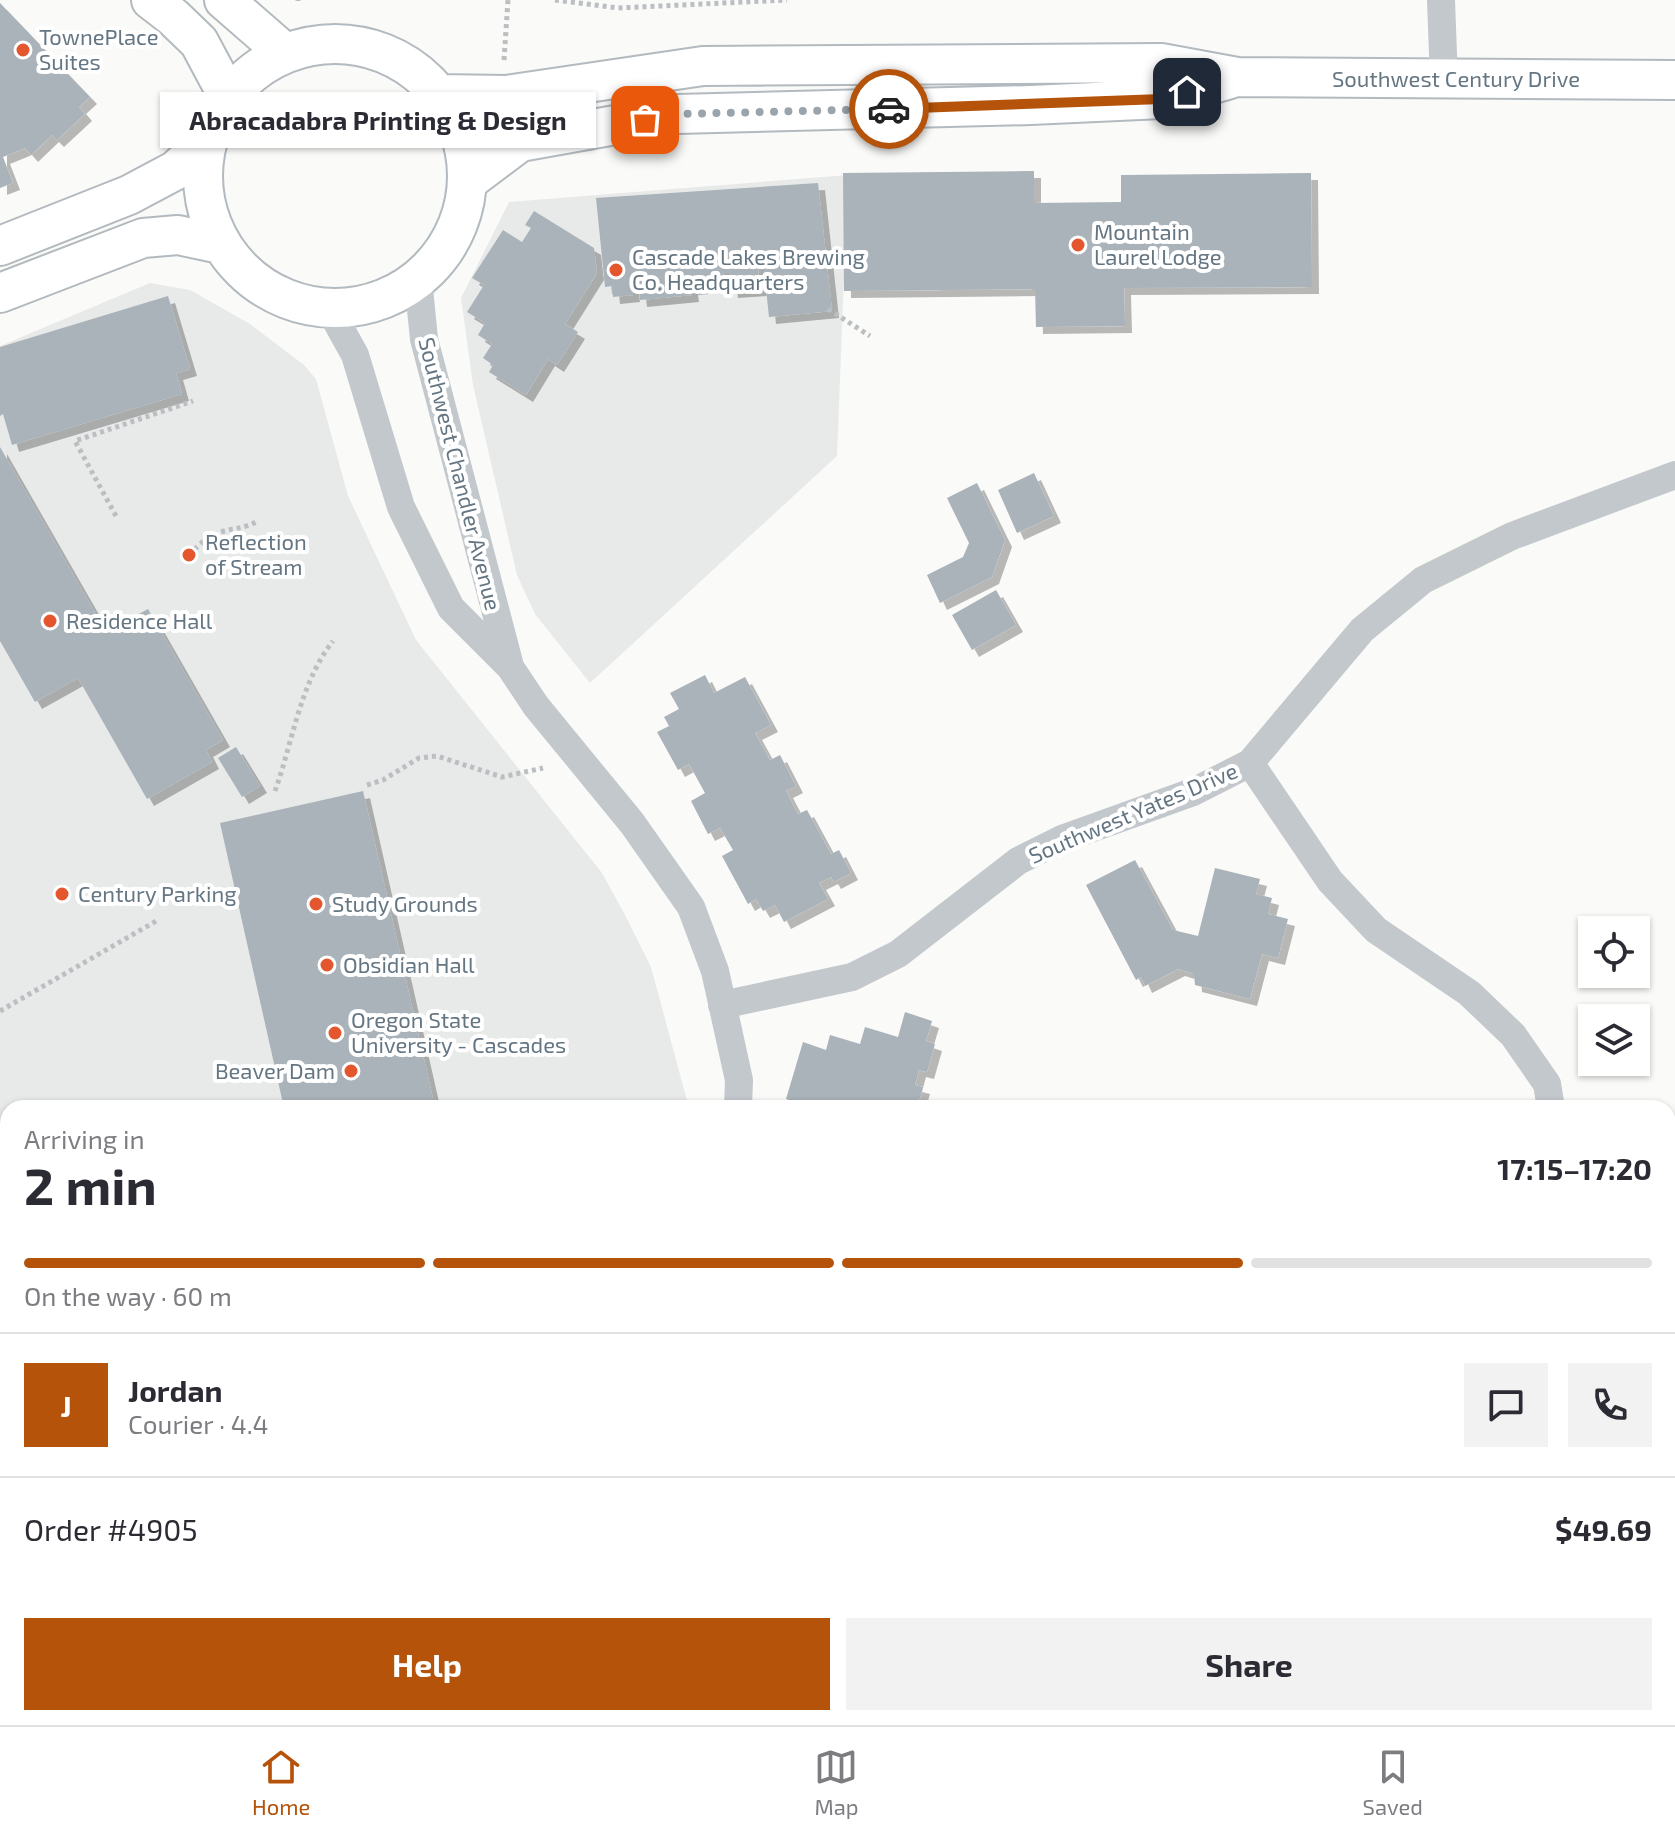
<!DOCTYPE html>
<meta charset="utf-8">
<style>
body{margin:0;font-family:"Exo 2",sans-serif;background:#f2f2f3;color:#2b2b33;height:100vh;display:flex;flex-direction:column;font-size:30px;white-space:nowrap}
*{box-sizing:border-box;margin:0}
p{font-size:26px;color:#7c7c81}
.icon{flex:none;width:44px;height:44px;fill:none;stroke:currentColor;stroke-width:2;stroke-linecap:round;stroke-linejoin:round}
.map{position:relative;flex:1;overflow:hidden}
.panel{position:absolute;left:0px;top:1100px;width:1676px;height:626px;display:flex;flex-direction:column;background:#fff;border-radius:24px 24px 0 0;box-shadow:0 2px 6px #0004}
.panel>*{flex:none}
.tools{position:absolute;left:1578px;top:916px;display:grid;gap:16px}
.tools a{display:grid;place-items:center;width:72px;height:72px;border-radius:0px;background:#fff;box-shadow:0 2px 6px #0004;font-size:40px}
.pin{position:absolute;display:grid;place-items:center;width:68px;height:68px;color:#fff;margin:-34px;border-radius:16px;box-shadow:0 4px 12px #0006}
.courier{position:absolute;display:grid;place-items:center;width:80px;height:80px;margin:-40px;border:6px solid #b45309;border-radius:50%;background:#fff;color:#222;box-shadow:0 2px 10px #0007}
.bubble{position:absolute;height:56px;border-radius:0px;background:#fff;box-shadow:0 2px 6px #0004;font-size:26px;font-weight:700;line-height:56px;text-align:center}
.head em{font-style:normal;font-weight:700}
.head div{display:flex;flex-direction:column-reverse}
.head{display:flex;align-items:center;justify-content:space-between;height:136px;padding:0 24px}
h1{font-size:52px;font-weight:700;line-height:60px}
.bar{display:grid;grid-template-columns:repeat(4,1fr);gap:12px 8px;align-content:center;height:96px;padding:0 24px}
.bar i{height:10px;border-radius:6px;background:#e1e1e2}
.bar .on{background:#b45309}
.bar p{grid-column:span 4}
.line{display:flex;align-items:center;gap:20px;padding:0 24px;border-top:2px solid #e1e1e2}
.line div{flex:1}
.round{display:grid;place-items:center;flex:none;width:84px;height:84px;border-radius:0px;background:#f2f2f3}
.primary-button{display:flex;gap:16px;margin-top:auto;padding:16px 24px}
.primary-button a{flex:1;height:92px;border-radius:0px;background:#b45309;color:#fff;font-size:32px;font-weight:700;line-height:92px;text-align:center}
.primary-button a+a{background:#f2f2f3;color:#2b2b33}
.dock{display:flex;justify-content:space-around;align-items:center;height:112px;border-top:2px solid #e1e1e2;background:#fff;font-size:22px;color:#7c7c81}
.dock a{display:grid;justify-items:center;gap:4px}
.dock .on{color:#b45309}
.map>svg:first-child{display:block}
</style>
<div class="map">
<svg width="1675" height="1725" viewBox="0 0 1675 1725">
<defs>
<filter id="shadow"><feDropShadow dx="7" dy="7" stdDeviation="0" flood-color="#0004"/></filter>
</defs>
<rect width="100%" height="100%" fill="#fafaf8"/>
<path fill="#e8e9e9" d="M848 175 837 456 590 683 535 614 517 575 473 385 461 298 509 202Z
M150 283 190 290 250 324 304 365 316 379 348 496 416 640 602 873 624 913 651 967 689 1108H8V1718H807L814 1725H0V346Z"/>
<path fill="#aab3b9" filter="url(#shadow)" d="M0 3 90 97 79 107 85 114 57 140 52 135 31 155 25 148 3 157 13 183 0 188Z
M1034 171V203L1121 202V175L1311 173 1312 287 1124 288 1125 326 1036 327 1035 289 844 291 843 173Z
M818 183 832 311 769 317 764 270H758L760 289 731 291 729 273H723L724 285 691 288 692 295 640 300 638 283 632 284 633 295 613 297 612 286 605 287 596 198Z
M534 211 594 248 597 273 565 324 578 332 557 365 548 359 526 395 489 372 493 365 483 358 492 344 478 335 485 323 467 312 484 285 472 278 503 230 522 242 531 228 525 225Z
M168 296 190 369 176 373 182 394 12 445 3 414 0 416V347Z
M0 447 106 632 148 609 223 740 206 750 212 762 147 799 78 678 35 702 0 641Z
M1034 473 1054 516 1017 533 998 490Z
M977 483 1005 540 992 577 940 603 927 575 963 557 969 543 947 498Z
M996 590 1016 625 972 650 952 615Z
M705 675 714 693 745 677 771 725 755 733 770 760 780 755 796 786 786 791 798 814 807 810 831 854 839 850 851 873 834 882 831 877 819 883 828 899 784 922 775 905 763 911 756 899 748 904 722 856 733 850 720 828 708 834 691 801 705 793 689 764 678 770 657 732 669 726 664 717 679 709 670 693Z
M236 747 260 786 242 797 218 758Z
M363 791 435 1108H284L220 823Z
M1135 860 1173 930 1198 936 1215 868 1260 879 1256 894 1272 898 1268 914 1288 919 1278 958 1262 954 1250 999 1195 985 1194 974 1178 969 1145 986 1141 977 1136 980 1086 885Z
M905 1012 932 1021 926 1041 935 1044 927 1072 919 1070 915 1085 923 1087 917 1108H800L801 1104 786 1099 803 1042 826 1050 830 1035 860 1044 865 1027 898 1037Z
M1668 1261 1675 1263V1341L1668 1339Z
M1668 1707 1675 1710V1725H1545L1549 1718H1668Z
M278 1718H432L440 1725H272Z"/>
<g fill="none" stroke-linecap="round" stroke-linejoin="round">
<g stroke="#b3babf" stroke-width="42">
<path id="secondary" d="M151 0 173 17 199 42 230 100
M224 0 284 52
M203 176a132 132 0 1 1 264 0a132 132 0 1 1-264 0Z
M439 94 506 95 703 66 1161 63 1237 77 1675 80
M468 181 520 142 677 114 1031 105 1162 99 1230 79
M0 246 129 195 176 170 202 146
M0 293 143 238 178 235 220 244"/>
</g>
<path stroke="#bbbfc2" stroke-width="5" stroke-dasharray="4 4" stroke-linecap="butt" d="M555 0 618 8 787 0
M298 1V0
M504 60 508 0
M828 309 870 336
M116 516 75 441 193 401
M189 555C198 546 208 535 221 532 236 527 241 530 258 521
M367 785 383 780 419 758 437 756 502 777 543 768
M275 791C293 741 300 683 333 641
M0 1011 158 920
M0 1544 8 1547
M135 1725 141 1718"/>
<path stroke="#c3c8cc" stroke-width="14" d="M0 1182 8 1195
M0 1248 8 1243"/>
<path stroke="#c3c8cc" stroke-width="28" d="M1441 0 1444 81
M418 279 424 339 510 666
M329 308 355 355 401 507 451 608 510 667 536 706 632 823 691 907 715 971 739 1080 738 1108
M1250 763 1330 881 1376 930 1469 993 1513 1035 1547 1084 1551 1108
M722 1005 852 977 898 954 1018 861 1062 839 1193 792 1250 763 1362 630 1423 580 1512 536 1675 475
M900 1718 911 1725"/>
<use href="#secondary" stroke="#fff" stroke-width="38"/>
</g>
<g fill="none" stroke-linecap="round" stroke-linejoin="round">
<path stroke="#99a4ac" stroke-width="8" stroke-dasharray="0 14.4" d="M645 120 677 114 889 109"/>
<path stroke="#b45309" stroke-width="10" d="M889 109 1162 99 1187 92"/>
</g>
<g fill="#e4572e" stroke="#fff" stroke-width="3">
<circle cx="23" cy="50" r="8"/>
<circle cx="1078" cy="245" r="8"/>
<circle cx="616" cy="270" r="8"/>
<circle cx="189" cy="555" r="8"/>
<circle cx="50" cy="621" r="8"/>
<circle cx="62" cy="894" r="8"/>
<circle cx="316" cy="904" r="8"/>
<circle cx="327" cy="965" r="8"/>
<circle cx="335" cy="1033" r="8"/>
<circle cx="351" cy="1071" r="8"/>
</g>
<g text-anchor="middle" stroke-width="8" stroke-linejoin="round" paint-order="stroke">
<g font-size="22" fill="#657683" stroke="#fff" text-anchor="start">
<text x="39" y="45">TownePlace<tspan x="39" dy="25">Suites</tspan></text>
<text x="1094" y="240">Mountain<tspan x="1094" dy="25">Laurel Lodge</tspan></text>
<text x="632" y="265">Cascade Lakes Brewing<tspan x="632" dy="25">Co. Headquarters</tspan></text>
<text x="205" y="550">Reflection<tspan x="205" dy="25">of Stream</tspan></text>
<text x="66" y="629">Residence Hall</text>
<text x="78" y="902">Century Parking</text>
<text x="332" y="912">Study Grounds</text>
<text x="343" y="973">Obsidian Hall</text>
<text x="351" y="1028">Oregon State<tspan x="351" dy="25">University - Cascades</tspan></text>
<text x="335" y="1079" text-anchor="end">Beaver Dam</text>
</g>
<g font-size="22" fill="#657683" stroke="#fff">
<text x="1456" y="87">Southwest Century Drive</text>
<text transform="translate(460 474) rotate(76)" y="8">Southwest Chandler Avenue</text>
<text transform="translate(1133 813) rotate(-23)" y="8">Southwest Yates Drive</text>
</g>
</g>
</svg>
<div class="tools">
<a><svg class="icon" aria-label="locate" viewBox="0 0 24 24"><circle cx="12" cy="12" r="6"/><path d="M12 2v4M12 18v4M2 12h4M18 12h4"/></svg></a>
<a><svg class="icon" aria-label="layers" viewBox="0 0 24 24"><path d="M12 4l9 5-9 5-9-5zM3 14l9 5 9-5"/></svg></a>
</div>
<div class="pin" style="left:645px;top:120px;background:#ea580c"><svg class="icon" aria-label="bag" viewBox="0 0 24 24"><path d="M5 8h14l-1 12H6zM9 8a3 3 0 0 1 6 0"/></svg></div>
<div class="pin" style="left:1187px;top:92px;background:#1f2937"><svg class="icon" aria-label="home" viewBox="0 0 24 24"><path d="M3 11l9-7 9 7M6 9v11h12V9"/></svg></div>
<div class="courier" style="left:889px;top:109px"><svg class="icon" aria-label="car" viewBox="0 0 24 24"><path d="M5 17H2v-5l4-1 3-4h7l3 4 3 1v5h-3M9 17h6M6 11h13"/><circle cx="7" cy="17" r="2"/><circle cx="17" cy="17" r="2"/></svg></div>
<div class="bubble" style="left:160px;top:92px;width:436px">Abracadabra Printing &amp; Design</div>
<section class="panel">
<div class="head"><div><h1>2 min</h1><p>Arriving in</p></div><em>17:15–17:20</em></div>
<div class="bar"><i class="on"></i><i class="on"></i><i class="on"></i><i></i><p>On the way · 60 m</p></div>
<div class="line" style="height:144px"><b class="round" style="background:#b45309;color:#fff">J</b><div><b>Jordan</b><p>Courier · 4.4</p></div><a class="round"><svg class="icon" aria-label="chat" viewBox="0 0 24 24"><path d="M4 5h16v11H9l-5 4z"/></svg></a><a class="round"><svg class="icon" aria-label="phone" viewBox="0 0 24 24"><path d="M5 4h4l2 5-3 2q2 4 5 5l2-3 5 2v4C11 20 4 13 5 4z"/></svg></a></div>
<div class="line" style="height:104px"><div>Order #4905</div><b>$49.69</b></div>
<div class="primary-button"><a>Help</a><a>Share</a></div>
</section>
</div>
<nav class="dock">
<a class="on"><svg class="icon" aria-label="home" viewBox="0 0 24 24"><path d="M3 11l9-7 9 7M6 9v11h12V9"/></svg>Home</a>
<a><svg class="icon" aria-label="map" viewBox="0 0 24 24"><path d="M3 6l6-2 6 2 6-2v14l-6 2-6-2-6 2zM9 4v14M15 6v14"/></svg>Map</a>
<a><svg class="icon" aria-label="saved" viewBox="0 0 24 24"><path d="M7 4h10v16l-5-4-5 4z"/></svg>Saved</a>
</nav>
